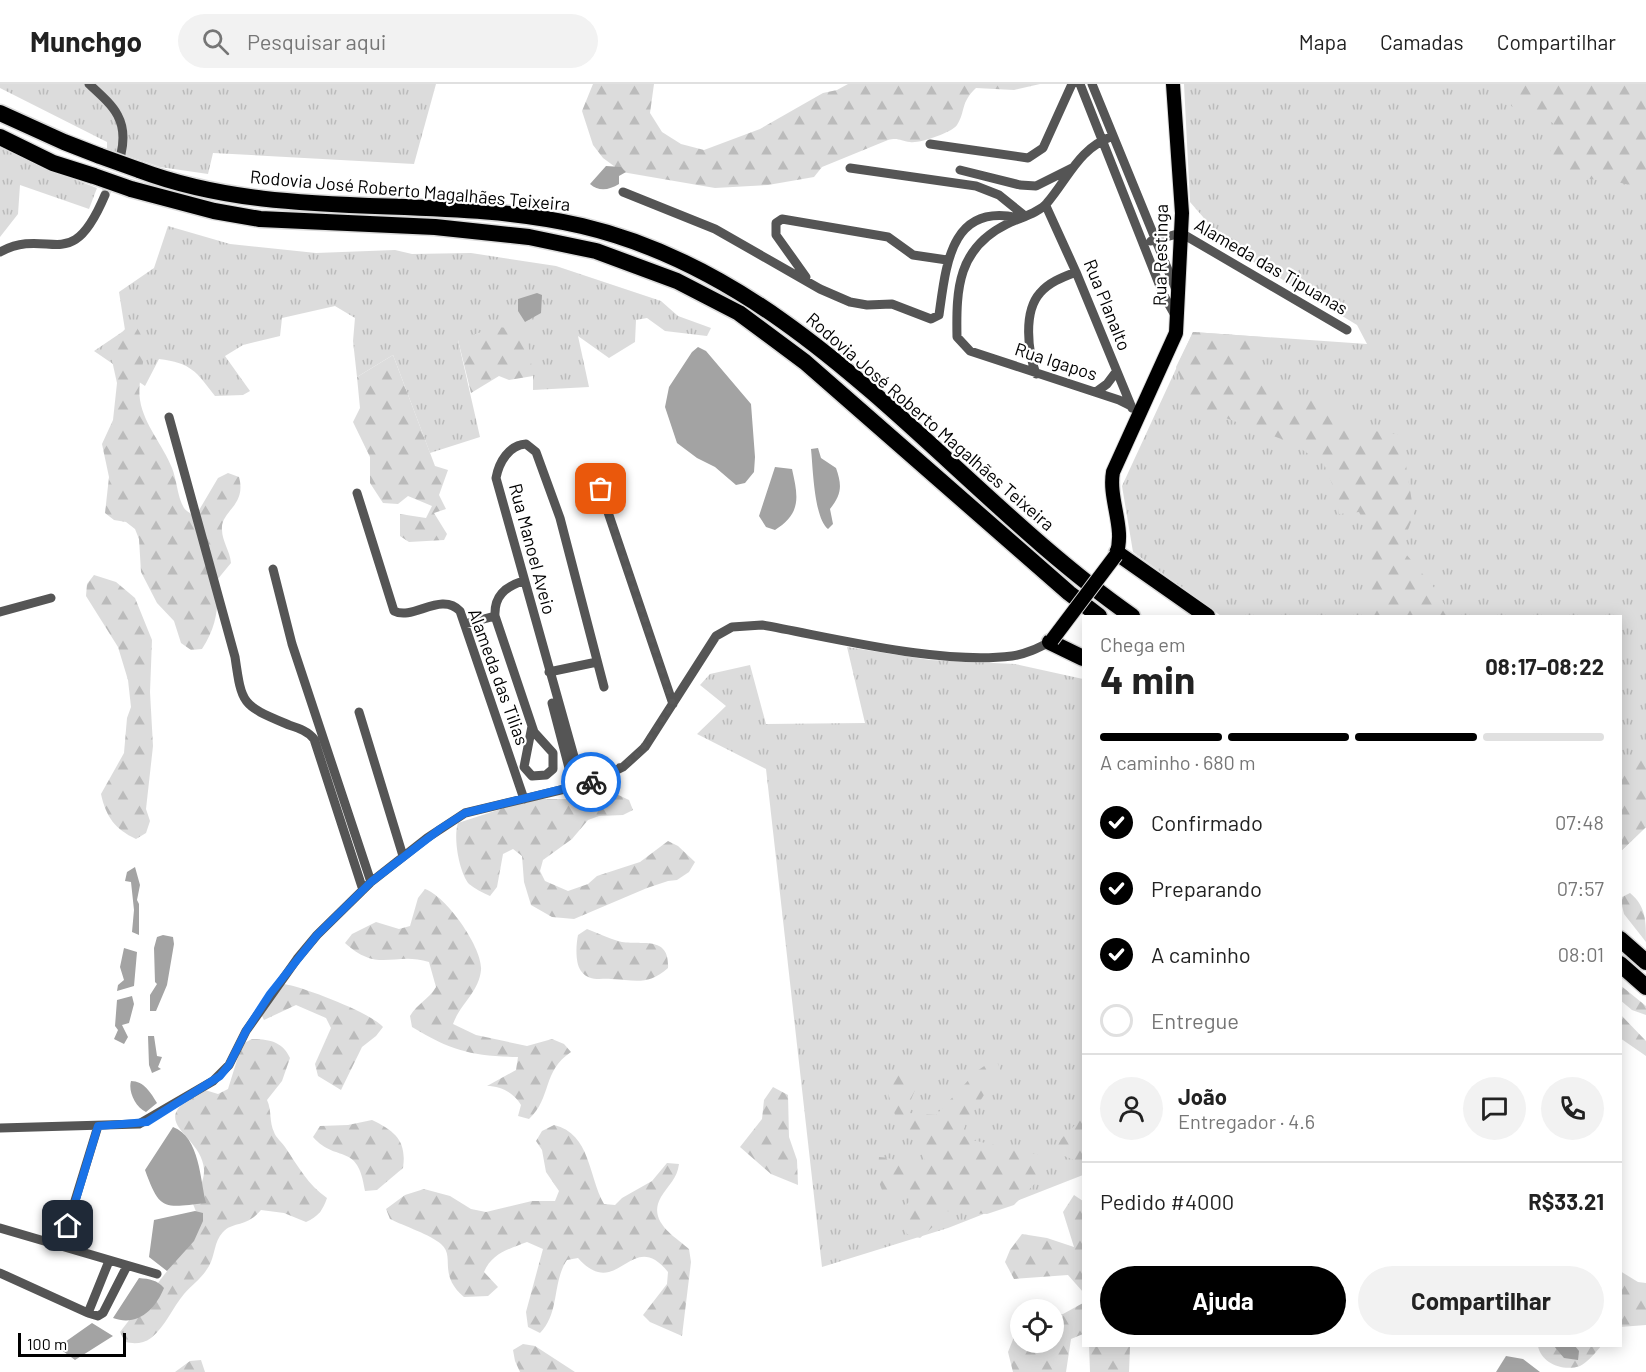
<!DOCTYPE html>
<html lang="pt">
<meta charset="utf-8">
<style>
body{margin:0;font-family:Barlow,sans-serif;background:#f2f2f2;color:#222;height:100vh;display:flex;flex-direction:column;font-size:22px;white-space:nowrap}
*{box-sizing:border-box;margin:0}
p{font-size:20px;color:#767676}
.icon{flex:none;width:33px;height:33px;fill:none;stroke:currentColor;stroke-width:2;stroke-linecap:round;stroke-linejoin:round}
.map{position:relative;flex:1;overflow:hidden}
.drawer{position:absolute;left:1082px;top:531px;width:540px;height:732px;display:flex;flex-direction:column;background:#fff;border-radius:0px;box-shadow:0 3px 15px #0003}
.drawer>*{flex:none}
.controls{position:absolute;left:1010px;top:1215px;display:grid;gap:12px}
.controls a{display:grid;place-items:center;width:54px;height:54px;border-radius:50%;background:#fff;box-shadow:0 3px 15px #0003;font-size:30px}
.scale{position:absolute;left:18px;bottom:15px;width:108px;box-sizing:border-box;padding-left:6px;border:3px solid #000;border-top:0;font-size:16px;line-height:21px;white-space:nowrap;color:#000;-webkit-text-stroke:4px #fff;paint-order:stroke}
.pin{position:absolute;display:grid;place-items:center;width:51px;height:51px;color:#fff;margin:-26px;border-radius:12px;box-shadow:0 3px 9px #0006}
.courier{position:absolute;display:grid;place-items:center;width:60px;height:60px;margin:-30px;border:4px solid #1a73e8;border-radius:50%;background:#fff;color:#222;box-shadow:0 2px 8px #0007}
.overview em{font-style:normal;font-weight:700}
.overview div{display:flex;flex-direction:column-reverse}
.overview{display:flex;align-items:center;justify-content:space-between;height:102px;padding:0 18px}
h1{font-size:39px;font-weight:700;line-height:45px}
.bar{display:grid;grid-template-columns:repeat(4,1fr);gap:9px 6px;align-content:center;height:72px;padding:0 18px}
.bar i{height:8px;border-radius:4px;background:#e0e0e0}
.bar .selected{background:#000}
.bar p{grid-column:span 4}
.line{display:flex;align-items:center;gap:15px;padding:0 18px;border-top:2px solid #e0e0e0}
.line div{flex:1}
.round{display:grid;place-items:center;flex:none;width:63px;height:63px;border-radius:32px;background:#f2f2f2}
ol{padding:0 18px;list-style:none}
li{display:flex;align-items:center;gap:18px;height:66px}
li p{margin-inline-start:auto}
li .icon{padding:6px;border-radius:50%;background:#000;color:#fff;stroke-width:4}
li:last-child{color:#767676}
li i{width:33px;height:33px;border:3px solid #e0e0e0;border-radius:50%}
.action{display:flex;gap:12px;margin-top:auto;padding:12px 18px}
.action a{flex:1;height:69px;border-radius:36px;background:#000;color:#fff;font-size:24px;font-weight:700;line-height:69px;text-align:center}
.action a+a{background:#f2f2f2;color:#222}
header{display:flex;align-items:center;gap:36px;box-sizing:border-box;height:84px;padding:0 30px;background:#fff;border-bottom:2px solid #e0e0e0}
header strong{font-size:28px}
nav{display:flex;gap:33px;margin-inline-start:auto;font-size:21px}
.search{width:420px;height:54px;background:#f2f2f2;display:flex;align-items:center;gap:15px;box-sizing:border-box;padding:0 21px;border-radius:33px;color:#767676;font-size:22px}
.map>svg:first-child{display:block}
</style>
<header>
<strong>Munchgo</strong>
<div class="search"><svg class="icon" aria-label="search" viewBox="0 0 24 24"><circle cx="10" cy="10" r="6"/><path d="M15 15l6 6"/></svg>Pesquisar aqui</div>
<nav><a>Mapa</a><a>Camadas</a><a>Compartilhar</a></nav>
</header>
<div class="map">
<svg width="1646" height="1288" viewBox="0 0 1646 1288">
<defs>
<pattern id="grass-tufts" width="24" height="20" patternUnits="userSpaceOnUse" patternTransform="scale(1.5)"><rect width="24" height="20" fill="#dcdcdc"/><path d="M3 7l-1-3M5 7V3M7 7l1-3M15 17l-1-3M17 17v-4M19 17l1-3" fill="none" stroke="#bbb"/></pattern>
<pattern id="forest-firs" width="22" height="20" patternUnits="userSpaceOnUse" patternTransform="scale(1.5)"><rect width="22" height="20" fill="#dcdcdc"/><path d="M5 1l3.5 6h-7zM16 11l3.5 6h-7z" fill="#bbb"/></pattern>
</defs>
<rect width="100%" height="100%" fill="#fff"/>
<path fill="url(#grass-tufts)" d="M0 0H436L414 80 213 69 208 90 160 83 107 65V58L0 4Z
M1184 0H1646V743L1620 768V532H1221L1133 468 1122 402 1193 248 1367 260 1357 241 1229 163 1190 118Z
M0 63 40 82 97 104 89 125 20 101 18 130 0 153Z
M168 142 230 160 316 169 395 166 412 170 471 169 556 182 661 217 678 232 711 244 707 252 665 247 647 234 636 236 635 258 609 274 578 252 589 303 533 306V292L458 256 480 353 430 369 393 271 357 293 353 257 355 234 335 222 282 234 280 252 243 261 225 272 250 307 243 311 215 312C196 287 191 279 159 275L145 302 94 267 125 246 119 208 154 184Z
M847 563 930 576 1015 580 1083 595V1091L948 1144 822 1183 766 685 697 650 726 622 700 601 710 590 750 581 766 640 865 639Z"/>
<path fill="url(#forest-firs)" d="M593 0H654L650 29 662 48 681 60 704 66 760 45 823 9 837 6 848 0H1040L1014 6 976 4C960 19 966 27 957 41 953 48 919 60 910 58 901 57 898 53 888 56L822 83 814 93 768 101 715 104 622 88 603 74 593 61 582 27Z
M1514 0H1646V105L1617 98 1548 90 1553 39 1511 22Z
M496 243 526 245 533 292 509 296 499 292 471 309 458 256Z
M126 244H137C153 267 136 290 140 316 144 341 163 361 172 384 177 396 177 412 184 424 186 427 192 430 195 433L218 394 228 389 239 393C247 422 220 427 222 446 222 457 230 467 231 479L217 496C219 522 217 542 202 565L191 566 181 559 174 537 157 519 141 488 139 455 135 445 126 438 114 436 105 429 109 393 102 360 113 336 117 299 109 263Z
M1193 248 1263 253 1255 277V292L1281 310 1323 317 1356 344 1401 351 1414 430 1401 464 1436 506 1451 532H1373C1364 518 1369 504 1370 487 1370 467 1369 446 1359 428L1339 430 1335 407 1324 380 1292 359 1210 328 1188 314 1176 283Z
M393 271 435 382 448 386 439 411 446 425 434 429 447 450 444 456 409 458 400 452V430L426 434 432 422 408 412 398 420 383 419 370 399V373L353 338 360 324 357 293Z
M94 491 116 498 135 514 152 556 150 608 153 662 146 725 150 737 146 749 136 755C115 745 106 733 101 710L124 669 127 634 131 623 128 596 118 563 86 512 87 500Z
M1646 666V743L1620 768V693L1636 669Z
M599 708H612L629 716 633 726 623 731 599 732 588 736 572 755 543 776 540 787 545 797 568 807 588 800 597 792 640 778 668 757 678 762 695 778 689 788 677 796 668 797 647 804 574 835 552 833 531 821 524 798 522 772 513 765 503 770 497 803 490 812C483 809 475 805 469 800 459 788 453 753 458 739L531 715H577Z
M425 805C446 812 483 864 481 886 479 908 460 920 453 940L476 951 527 962 552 955 564 960 571 968C542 987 552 1014 529 1035L518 1032 521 1021C514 1009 501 1002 487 1002L516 986 518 973C471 972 452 967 412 943L410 932C417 920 429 915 436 903L429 878C394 867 379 890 345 859L352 850 376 838 399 845 410 842 418 814Z
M1630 809C1646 822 1646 837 1646 858L1624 830 1620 814Z
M587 845C598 849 608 854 618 857 639 863 670 849 668 884 648 902 635 896 611 895 600 894 589 898 581 887 575 879 576 861 578 851Z
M284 900C304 903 371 929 383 943L376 952 362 963 341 1006 318 992 315 980 331 944 326 934 296 921 264 936 259 926Z
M1620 901 1646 922V931L1632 926 1620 916Z
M1620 930 1646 957V972L1620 954Z
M252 955C269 955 283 958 290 974L282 997 267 1016C272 1027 269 1038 274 1048 276 1054 282 1058 285 1063 298 1082 308 1101 327 1114 323 1126 318 1133 306 1138L284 1129 261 1126C246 1144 233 1137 223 1148 214 1157 215 1172 209 1182 202 1194 193 1200 184 1210 173 1223 165 1243 151 1254 143 1260 134 1260 125 1258L120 1248 178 1173 197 1130 193 1120C197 1109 205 1096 204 1085 201 1048 140 1038 205 1006L218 1010 228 1005 242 960Z
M996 974 1000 986 966 1039 962 1051 972 1056 1040 1071 1044 1090 1014 1121 987 1130 945 1127 936 1140 920 1154 907 1150 897 1132 913 1113 903 1108 892 1111 882 1106 877 1093 879 1073C894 1073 905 1083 920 1086L925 1076 919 1064 896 1034 887 1006 898 987 913 986 920 994 910 1018 909 1029 936 1031 977 987Z
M773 1003 788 1011 789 1053 797 1076 798 1101 771 1090 740 1063 762 1035 764 1016Z
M1083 1033V1080L1055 1068 1060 1056Z
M372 1036C395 1047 407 1057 403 1084L377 1106 365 1107C358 1057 337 1080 313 1053L320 1042 348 1041Z
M554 1041C591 1050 588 1092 604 1120L615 1121 622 1114 652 1097 667 1079 679 1080C677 1095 669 1100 661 1113 647 1137 674 1152 689 1165L691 1178 682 1252 650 1238 643 1231 667 1200 668 1188C631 1142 618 1219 578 1174L567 1176C552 1198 560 1229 540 1249L528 1243 526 1228 543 1165 527 1158C509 1165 492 1169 484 1188L498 1203 488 1212 464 1213C437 1190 456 1173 441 1160 431 1151 404 1142 390 1135L386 1125 405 1111 424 1105 450 1112 471 1125 486 1128 532 1117H555L559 1107 546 1088 542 1066 536 1057 542 1047Z
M1074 1111 1083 1117V1208L1068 1191 1014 1195 1005 1178 1010 1166 1022 1150 1047 1154 1074 1163 1063 1128Z
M1620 1187 1638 1198 1646 1199V1241L1620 1243Z
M1083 1219V1250L1071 1255 1066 1288H1013L1008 1268 1018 1243 1020 1258H1053V1231L1063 1230Z
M523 1260 535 1262 575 1288H520L515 1277 513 1266Z
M1089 1262H1130L1129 1288H1090Z
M1538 1262H1601C1596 1268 1588 1278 1580 1282 1563 1288 1541 1279 1538 1262Z
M201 1276 205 1288H175L190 1277Z"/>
<path fill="#a3a3a3" d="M606 82 621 83 626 88 619 92V100C609 106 599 108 590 100Z
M537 209 542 211 541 229 525 238 518 227V215Z
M698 263 706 267 751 320 755 373 754 388 745 399 736 401 715 383 697 374 677 359 665 323 669 303 692 268Z
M818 364 821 374 836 384C842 401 842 410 830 425L833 440 828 445C814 434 813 384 811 365Z
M775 383 792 385C798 412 802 429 775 446L766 443 759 432Z
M135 783 140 801 137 816 139 820V851L132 848 134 826 131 798 125 797 127 788Z
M163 851 173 853 174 860 167 901 156 927H150V911L157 900 155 898 154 864 157 853Z
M124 864 137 868 134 902 117 907 118 901 124 896 120 883Z
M132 912 134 920 129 939 122 941 128 953 124 960 114 955 118 946 115 942 117 916Z
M148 952H154L157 972 162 973 158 983 161 985 152 989 149 981Z
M131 997C144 997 151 1009 157 1019L146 1028C135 1023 128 1007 131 997Z
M173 1043C200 1053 200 1096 206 1119 163 1124 160 1127 145 1086Z
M195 1127 203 1129V1137L194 1157 167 1187 149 1173 154 1136Z
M139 1194C150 1195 157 1196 164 1204 155 1226 137 1243 113 1234Z
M92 1239 113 1252 75 1276 60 1265 65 1258Z
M1554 1262H1575L1579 1267 1578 1276 1564 1274Z
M1506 1272 1523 1275 1540 1288H1496Z"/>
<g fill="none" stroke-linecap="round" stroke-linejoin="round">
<path stroke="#d9d9d9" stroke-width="9" stroke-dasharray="9 4.5" stroke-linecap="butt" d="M105 111 119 75"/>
<g stroke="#dbdbdb" stroke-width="16">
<path id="primary" d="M1116 471C1126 445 1108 415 1113 388L1176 249 1182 129 1173 0"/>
</g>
<g stroke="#dbdbdb" stroke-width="19">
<path id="highway" d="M0 29 64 58 100 72
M0 53 53 79 94 92
M139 86C282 140 437 108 582 142 808 195 950 405 1132 532
M131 105 214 127 260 135 435 143 529 153 596 167 677 197 739 229 805 278 1069 509 1099 532
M1117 469 1207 532
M1050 558 1083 574
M1620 855 1646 878
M1620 880 1646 903"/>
</g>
<path stroke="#555" stroke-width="9" d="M89 0C113 22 129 35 121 70
M1080 0 1163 210 1176 233
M1092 0 1177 208
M1113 52C1079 64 1069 93 1047 119 1039 129 1019 134 1007 140 958 164 956 204 957 253L970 267 1119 316 1131 322
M930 60 1028 74 1043 64 1072 0
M850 84 976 102 999 111 1025 132
M960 86 1020 101 1036 102 1072 84
M623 108 715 145 820 205 850 218 867 221 892 220 931 235 939 231C946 182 950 118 1019 134
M1046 122 1076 188 1132 324
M1151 157 1181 149 1347 246
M0 168C51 141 70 194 105 111
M806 193 776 151V139L782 135 888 153 913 171 947 176
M1036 290C1028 268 1023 228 1040 209 1049 198 1063 193 1076 188
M1096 308 1107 300 1116 288
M169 333 235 573C242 622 242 621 289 641 298 644 308 647 314 655L363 806
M593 384 673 620
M357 409 394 527C413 537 441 507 460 527L524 715
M273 485 292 560 371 798
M523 497C505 503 494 512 495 532L534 648 553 669V685L546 691 532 692 524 683 532 642
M0 528 51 514
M465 540 495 532
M549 588 597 578
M552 619 574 703
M359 628 403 772
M582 701 496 394C499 378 509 361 526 360L536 368 560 434 604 603
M0 1044 139 1040 213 997 229 981 246 947 297 875 317 851 371 798 427 754 465 729 590 699 623 683 645 663 716 552 732 543 762 541C835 554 940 581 1012 572 1026 570 1038 564 1050 558
M0 1144 157 1190
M61 1162 98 1042
M0 1189 88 1229 109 1177
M88 1229 98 1232 103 1229 127 1182"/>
<use href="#primary" stroke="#000" stroke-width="14"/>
<use href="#highway" stroke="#000" stroke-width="16"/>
<g stroke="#dbdbdb" stroke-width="16" stroke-linecap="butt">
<path id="primary-bridge" d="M1052 556 1116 471"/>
</g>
<g stroke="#dbdbdb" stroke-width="19" stroke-linecap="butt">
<path id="highway-bridge" d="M100 72 139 86
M94 92 131 105"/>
</g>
<use href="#primary-bridge" stroke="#000" stroke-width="14"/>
<use href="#highway-bridge" stroke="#000" stroke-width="16"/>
</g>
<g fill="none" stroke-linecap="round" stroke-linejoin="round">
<path stroke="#595959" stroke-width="6" stroke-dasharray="0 10.8" d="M591 698 636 673 673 620 601 405"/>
<path stroke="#1a73e8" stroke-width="8" d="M68 1142 98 1042 147 1038 220 992 229 981 246 947 270 910 317 851 371 798 440 745 465 729 591 698"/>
</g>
<g text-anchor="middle" stroke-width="4.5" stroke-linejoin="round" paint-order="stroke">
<g font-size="18" fill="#000" stroke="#fff">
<text transform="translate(410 107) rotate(5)" y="6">Rodovia José Roberto Magalhães Teixeira</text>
<text transform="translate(1161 171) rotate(-89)" y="6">Rua Restinga</text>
<text transform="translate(1271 183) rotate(30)" y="6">Alameda das Tipuanas</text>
<text transform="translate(1107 221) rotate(68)" y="6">Rua Planalto</text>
<text transform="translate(1056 278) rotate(18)" y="6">Rua Igapos</text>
<text transform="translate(930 338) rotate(41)" y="6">Rodovia José Roberto Magalhães Teixeira</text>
<text transform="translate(532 465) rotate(75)" y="6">Rua Manoel Aveio</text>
<text transform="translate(498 593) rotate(70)" y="6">Alameda das Tilias</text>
</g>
</g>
</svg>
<div class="controls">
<a><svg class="icon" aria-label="locate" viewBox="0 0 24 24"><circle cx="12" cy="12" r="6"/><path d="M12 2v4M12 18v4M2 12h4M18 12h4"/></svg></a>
</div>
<div class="scale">100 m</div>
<div class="pin" style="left:601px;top:405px;background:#ea580c"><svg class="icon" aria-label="bag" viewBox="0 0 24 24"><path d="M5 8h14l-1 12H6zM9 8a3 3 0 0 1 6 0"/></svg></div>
<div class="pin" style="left:68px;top:1142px;background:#1f2937"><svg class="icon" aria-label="home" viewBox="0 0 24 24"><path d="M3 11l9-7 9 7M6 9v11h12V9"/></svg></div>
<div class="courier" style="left:591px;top:698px"><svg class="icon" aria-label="bike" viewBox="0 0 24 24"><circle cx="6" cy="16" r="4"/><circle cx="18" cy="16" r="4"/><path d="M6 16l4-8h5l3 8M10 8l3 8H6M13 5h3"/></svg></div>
<section class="drawer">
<div class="overview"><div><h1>4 min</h1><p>Chega em</p></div><em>08:17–08:22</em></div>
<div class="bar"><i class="selected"></i><i class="selected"></i><i class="selected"></i><i></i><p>A caminho · 680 m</p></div>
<ol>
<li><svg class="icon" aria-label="check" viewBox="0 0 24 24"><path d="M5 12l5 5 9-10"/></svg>Confirmado<p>07:48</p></li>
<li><svg class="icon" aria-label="check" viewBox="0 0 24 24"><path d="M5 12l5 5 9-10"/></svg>Preparando<p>07:57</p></li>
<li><svg class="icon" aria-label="check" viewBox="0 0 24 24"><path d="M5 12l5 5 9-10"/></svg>A caminho<p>08:01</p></li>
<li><i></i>Entregue</li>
</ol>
<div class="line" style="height:108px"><a class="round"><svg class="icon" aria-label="person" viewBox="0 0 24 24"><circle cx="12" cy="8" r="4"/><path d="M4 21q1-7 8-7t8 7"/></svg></a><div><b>João</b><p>Entregador · 4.6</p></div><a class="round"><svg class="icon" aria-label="chat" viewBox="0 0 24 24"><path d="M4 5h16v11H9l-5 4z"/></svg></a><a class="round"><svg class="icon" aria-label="phone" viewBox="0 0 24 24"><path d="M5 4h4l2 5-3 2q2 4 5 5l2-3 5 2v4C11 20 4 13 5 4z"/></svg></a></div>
<div class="line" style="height:78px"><div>Pedido #4000</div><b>R$33.21</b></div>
<div class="action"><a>Ajuda</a><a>Compartilhar</a></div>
</section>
</div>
